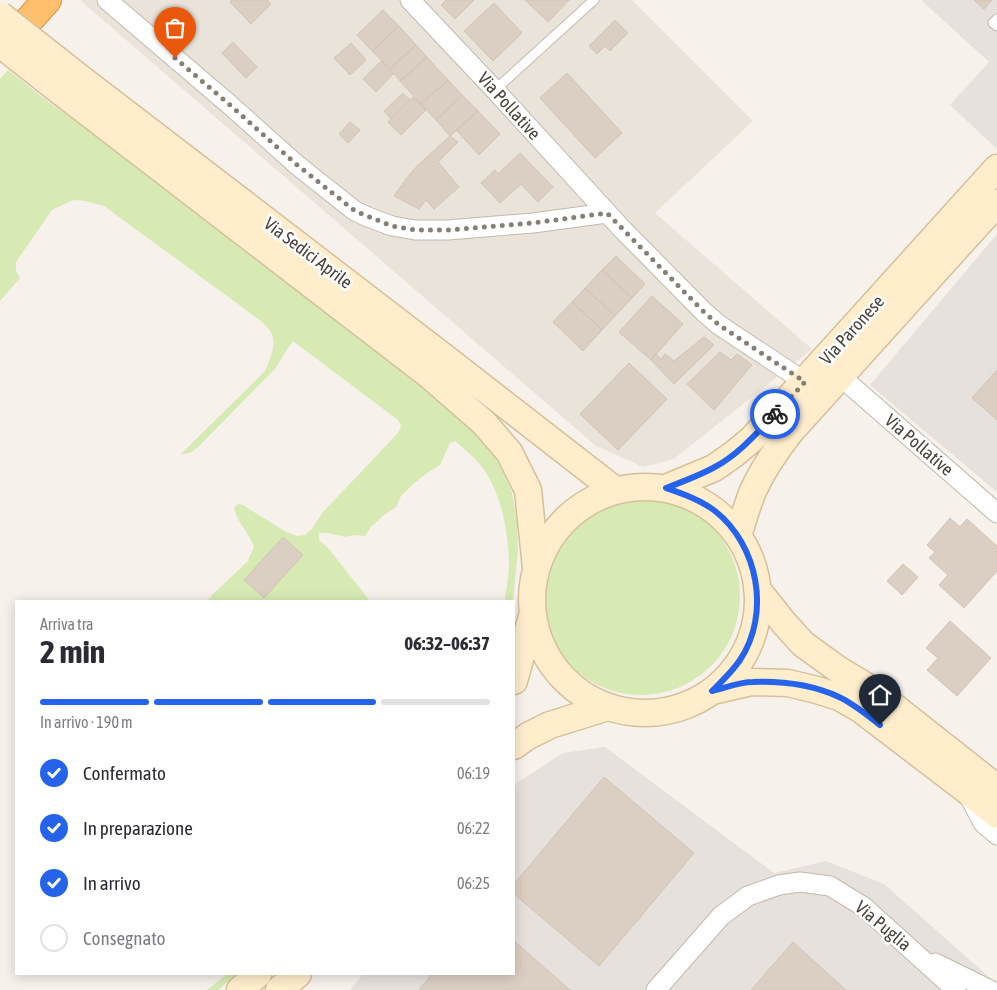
<!DOCTYPE html>
<html lang="it">
<meta charset="utf-8">
<style>
body{margin:0;font-family:"Asap Condensed",sans-serif;background:#f7f7f7;color:#2b2b33;height:100vh;display:flex;flex-direction:column;font-size:19px;white-space:nowrap}
*{box-sizing:border-box;margin:0}
p{font-size:16px;color:#7c7c81}
.icon{flex:none;width:28px;height:28px;fill:none;stroke:currentColor;stroke-width:2;stroke-linecap:round;stroke-linejoin:round}
.map{position:relative;flex:1;overflow:hidden}
.drawer{position:absolute;left:15px;top:600px;width:500px;height:375px;display:flex;flex-direction:column;background:#fff;border-radius:0px;box-shadow:0 2px 12px #0003}
.drawer>*{flex:none}
.pin{position:absolute;display:grid;place-items:center;width:42px;height:42px;color:#fff;margin:-51px -21px;border-radius:50% 50% 50% 0;rotate:-45deg;box-shadow:0 0 5px #0007}
.pin .icon{rotate:45deg}
.courier{position:absolute;display:grid;place-items:center;width:50px;height:50px;margin:-25px;border:4px solid #2563eb;border-radius:50%;background:#fff;color:#222;box-shadow:0 1px 6px #0007}
.summary em{font-style:normal;font-weight:700}
.summary div{display:flex;flex-direction:column-reverse}
.summary{display:flex;align-items:center;justify-content:space-between;height:85px;padding:0 25px}
h1{font-size:32px;font-weight:700;line-height:38px}
.bar{display:grid;grid-template-columns:repeat(4,1fr);gap:8px 5px;align-content:center;height:60px;padding:0 25px}
.bar i{height:6px;border-radius:4px;background:#e1e1e2}
.bar .active{background:#2563eb}
.bar p{grid-column:span 4}
ol{padding:0 25px;list-style:none}
li{display:flex;align-items:center;gap:15px;height:55px}
li p{margin-inline-start:auto}
li .icon{padding:5px;border-radius:50%;background:#2563eb;color:#fff;stroke-width:4}
li:last-child{color:#7c7c81}
li i{width:28px;height:28px;border:2px solid #e1e1e2;border-radius:50%}
.map>svg:first-child{display:block}
</style>
<div class="map">
<svg width="997" height="990" viewBox="0 0 997 990">
<rect width="100%" height="100%" fill="#f6f1eb"/>
<path fill="#eae3d9" d="M82 0H632L753 121 655 213 812 349 674 459 643 467 596 446 81 1Z"/>
<path fill="#e6e1dc" d="M921 0H997V149L950 105 989 62Z
M997 234V492L870 385Z
M605 747 774 873 826 861 884 884 997 984V990H350L363 974H514V788L518 782 563 753Z"/>
<path fill="#d7eab4" d="M8 70 51 104 59 109 107 144 235 243 341 320 476 430 496 457 512 492 517 522 518 551 513 601H505C506 589 509 575 509 563 508 532 502 497 485 471 477 459 465 450 455 441L450 443 440 465 427 473 412 485 401 496 396 507 384 515 371 527 365 536 354 535 346 537 327 533H319V540L329 549 370 601H207L214 593 247 562 254 547C249 531 237 524 234 508L238 504 243 505 286 532 297 536 305 535 311 530 323 512 398 433 401 426 398 420 293 341 288 348 275 369 198 447 192 452 180 455 265 371C269 362 275 349 273 338 272 331 265 325 261 321L104 206 85 201 73 200 52 210 16 262V271L20 278 0 301V79Z
M542 596a99 99 0 1 1 198 0a99 99 0 1 1-198 0Z
M227 974H237L218 990H207Z"/>
<path fill="#dbcfc3" stroke="#d3c3b3" d="M232 0H267L271 4 251 24 230 2Z
M446 0H474L455 19 441 5Z
M525 0H569L548 22Z
M974 0H992L984 9Z
M494 3 522 33 493 61 464 31Z
M383 10 399 26 372 51 357 35Z
M615 20 628 33 610 51 605 46 597 54 589 46Z
M399 26 416 45 390 69 372 51Z
M233 42 257 67 246 78 222 53Z
M351 43 366 60 350 75 334 58Z
M416 45 427 57 400 81 390 69Z
M427 57 448 80 421 104 400 81Z
M381 61 393 74 376 92 363 79Z
M567 73 622 133 595 158 540 98Z
M448 80 462 95 436 120 421 104Z
M403 93 410 100 391 119 384 111Z
M462 95 478 111 450 136 436 120Z
M413 97 426 110 401 135 388 122Z
M478 111 500 134 479 155 457 131Z
M350 122 360 130 348 143 339 134Z
M450 136 458 142 438 162 459 187 434 209 426 200 419 209 394 196 406 179 417 166Z
M520 153 553 187 538 202 521 184 500 203 481 183 495 170 498 174Z
M616 256 645 284 632 298 602 270Z
M602 270 632 298 615 316 585 288Z
M585 288 615 316 602 330 572 302Z
M652 296 683 324 651 360 619 332Z
M572 302 602 330 583 351 553 322Z
M704 337 714 345 674 384 651 360 656 354 661 359 665 354 674 361Z
M720 352 731 360 737 354 752 365 714 410 687 384Z
M629 363 667 399 618 450 580 414Z
M997 370V420L972 398Z
M950 518 960 527 967 519 997 546V571L964 608 939 585 948 575 929 558 935 552 927 545Z
M283 537 303 555 264 598 244 580Z
M903 564 918 577 902 595 887 581Z
M950 621 991 658 957 696 927 670 938 658 926 648Z
M604 777 694 853 599 966 514 894V884Z
M514 941 570 990H419L432 974H514Z
M793 942 846 990H751Z"/>
<g fill="none" stroke-linecap="round" stroke-linejoin="round">
<g stroke="#c2b8ad" stroke-width="11">
<path id="lane" d="M997 19 993 23 997 26
M495 90 594 0"/>
</g>
<g stroke="#c2b8ad" stroke-width="21">
<path id="street" d="M107 0 230 105 297 165 355 211 368 217 392 226 415 230H448L533 223 607 213
M410 0 495 90 622 229 704 312 719 325 805 382
M840 376 997 513
M969 796 983 823 997 835
M935 963 990 990
M656 990 721 916 748 896 779 885 800 882 830 886 864 907 956 990"/>
</g>
<g stroke="#d6c09b" stroke-width="29">
<path id="secondary" d="M75 74 440 354 615 490
M61 92 429 375 484 423 509 452 528 490 536 568
M532 600a113 113 0 1 1 226 0a113 113 0 1 1-226 0Z
M666 488 714 468 734 454 752 439 997 168
M738 536C743 521 747 505 753 491 763 469 776 450 791 431L997 203
M757 589 784 623 803 644 839 670 874 691 997 788
M514 681 532 616
M712 691 751 682 788 683 817 690 839 697 860 709 965 789 997 815
M514 746 528 736 550 725 608 707
M240 990 258 974
M279 990 298 974"/>
</g>
<g stroke="#e0923b" stroke-width="30">
<path id="highway" d="M4 48 47 0"/>
</g>
<use href="#lane" stroke="#fff" stroke-width="9"/>
<use href="#street" stroke="#fff" stroke-width="19"/>
<use href="#secondary" stroke="#ffedcc" stroke-width="26"/>
<use href="#highway" stroke="#ffbf6d" stroke-width="28"/>
<g stroke="#d6c09b" stroke-width="29" stroke-linecap="butt">
<path id="secondary-bridge" d="M0 15 75 74
M0 44 61 92"/>
</g>
<use href="#secondary-bridge" stroke="#ffedcc" stroke-width="26"/>
</g>
<g fill="none" stroke-linecap="round" stroke-linejoin="round">
<path stroke="#867f77" stroke-width="5" stroke-dasharray="0 9" d="M175 58 230 105 296 164 355 211 392 226 415 230H448L533 223 607 213 704 312 719 325 805 382 775 414"/>
<path stroke="#2563eb" stroke-width="6" d="M775 414C756 434 738 455 713 468 698 476 682 482 666 488 683 494 701 500 715 511 758 545 771 613 740 660 732 672 722 681 712 691 725 688 739 682 753 682 781 681 813 685 839 697 854 704 867 715 880 725"/>
</g>
<g text-anchor="middle" stroke-width="5" stroke-linejoin="round" paint-order="stroke">
<g font-size="18" fill="#4a4239" stroke="#fff">
<text transform="translate(509 106) rotate(48)" y="6">Via Pollative</text>
<text transform="translate(308 253) rotate(37)" y="6">Via Sedici Aprile</text>
<text transform="translate(852 330) rotate(-48)" y="6">Via Paronese</text>
<text transform="translate(919 445) rotate(41)" y="6">Via Pollative</text>
<text transform="translate(883 926) rotate(40)" y="6">Via Puglia</text>
</g>
</g>
</svg>
<div class="pin" style="left:175px;top:58px;background:#ea580c"><svg class="icon" aria-label="bag" viewBox="0 0 24 24"><path d="M5 8h14l-1 12H6zM9 8a3 3 0 0 1 6 0"/></svg></div>
<div class="pin" style="left:880px;top:725px;background:#1f2937"><svg class="icon" aria-label="home" viewBox="0 0 24 24"><path d="M3 11l9-7 9 7M6 9v11h12V9"/></svg></div>
<div class="courier" style="left:775px;top:414px"><svg class="icon" aria-label="bike" viewBox="0 0 24 24"><circle cx="6" cy="16" r="4"/><circle cx="18" cy="16" r="4"/><path d="M6 16l4-8h5l3 8M10 8l3 8H6M13 5h3"/></svg></div>
<section class="drawer">
<div class="summary"><div><h1>2 min</h1><p>Arriva tra</p></div><em>06:32–06:37</em></div>
<div class="bar"><i class="active"></i><i class="active"></i><i class="active"></i><i></i><p>In arrivo · 190 m</p></div>
<ol>
<li><svg class="icon" aria-label="check" viewBox="0 0 24 24"><path d="M5 12l5 5 9-10"/></svg>Confermato<p>06:19</p></li>
<li><svg class="icon" aria-label="check" viewBox="0 0 24 24"><path d="M5 12l5 5 9-10"/></svg>In preparazione<p>06:22</p></li>
<li><svg class="icon" aria-label="check" viewBox="0 0 24 24"><path d="M5 12l5 5 9-10"/></svg>In arrivo<p>06:25</p></li>
<li><i></i>Consegnato</li>
</ol>
</section>
</div>
